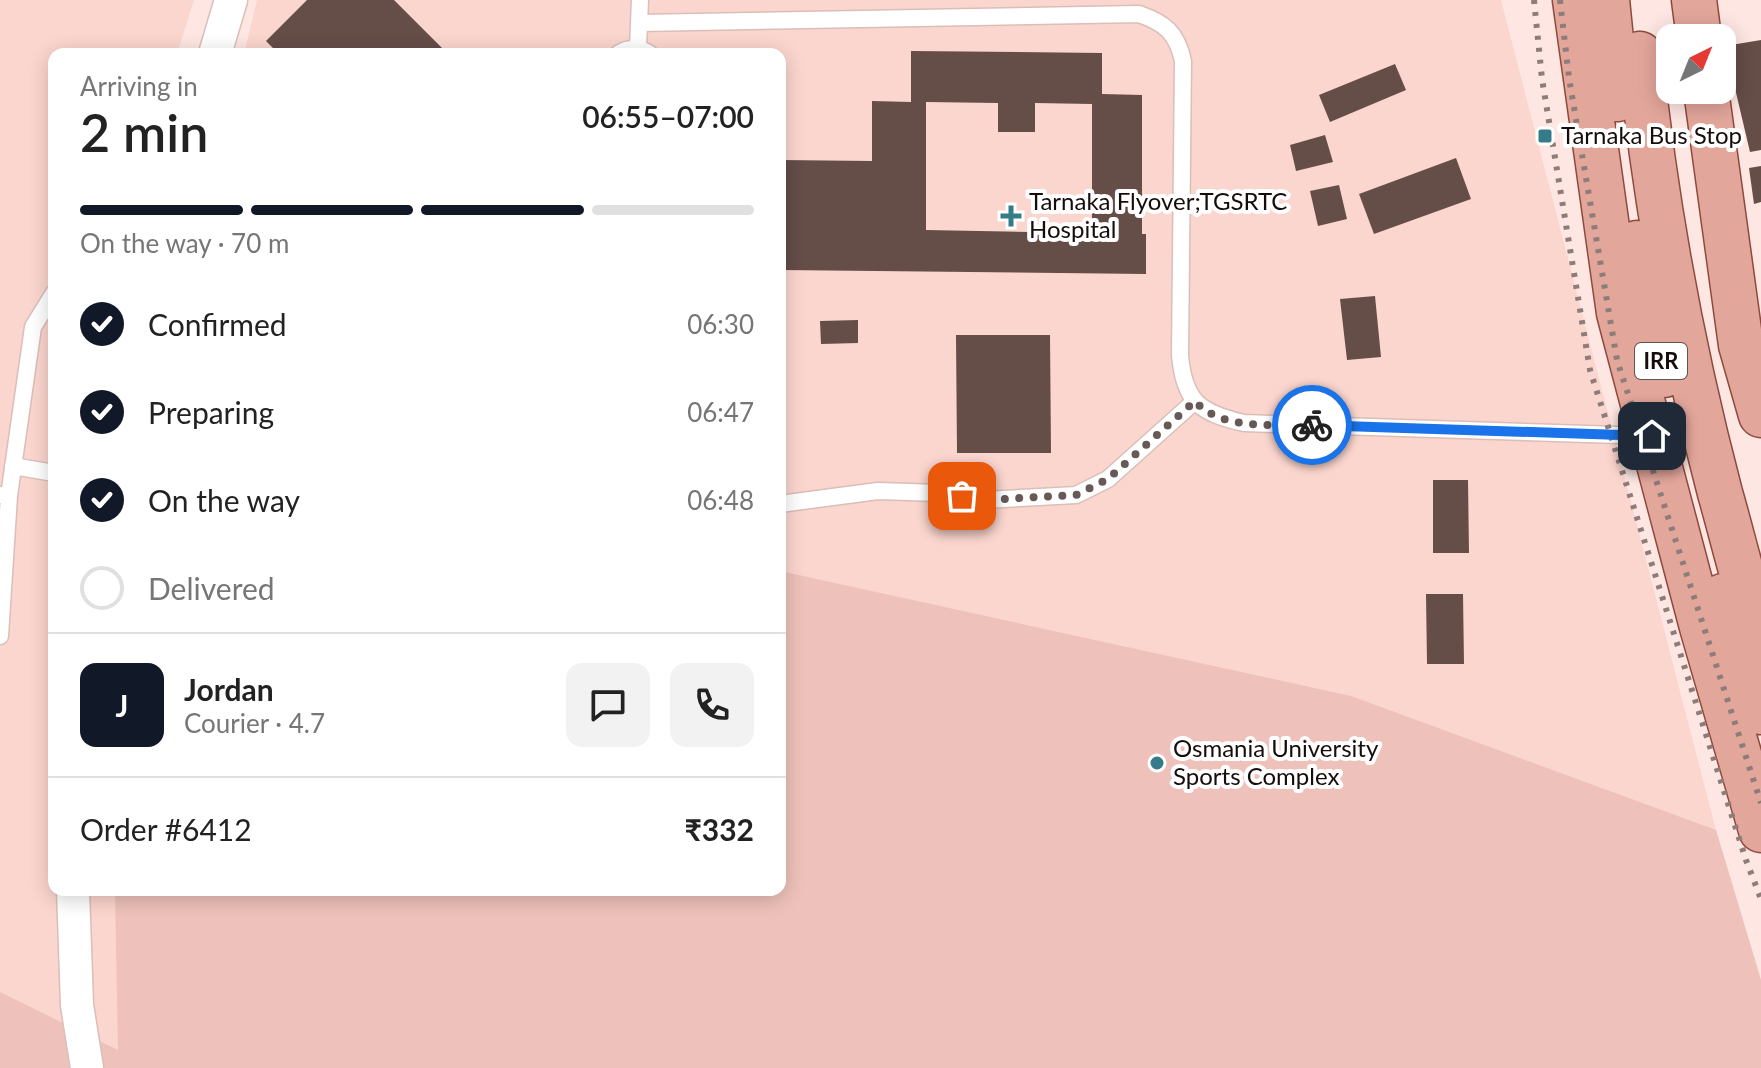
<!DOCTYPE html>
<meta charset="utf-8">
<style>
body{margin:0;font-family:Lato,sans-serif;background:#f2f2f2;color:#222;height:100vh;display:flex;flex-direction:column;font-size:30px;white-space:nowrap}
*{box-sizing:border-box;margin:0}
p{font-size:26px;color:#767676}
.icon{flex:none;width:44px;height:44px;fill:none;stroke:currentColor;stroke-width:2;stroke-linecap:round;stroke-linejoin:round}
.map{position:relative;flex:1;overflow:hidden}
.details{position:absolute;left:48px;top:48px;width:738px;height:848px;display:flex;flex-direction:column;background:#fff;border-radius:16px;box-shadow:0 4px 20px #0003}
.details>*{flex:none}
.needle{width:52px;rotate:43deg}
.buttons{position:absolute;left:1656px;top:24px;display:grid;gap:16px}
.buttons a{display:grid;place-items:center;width:80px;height:80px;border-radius:16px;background:#fff;box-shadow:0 4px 20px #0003;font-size:40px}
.pin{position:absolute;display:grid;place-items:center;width:68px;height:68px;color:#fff;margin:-34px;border-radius:16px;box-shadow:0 4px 12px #0006}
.courier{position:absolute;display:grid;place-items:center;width:80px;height:80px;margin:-40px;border:6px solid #1a73e8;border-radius:50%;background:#fff;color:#222;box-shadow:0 2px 10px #0007}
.overview em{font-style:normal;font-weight:600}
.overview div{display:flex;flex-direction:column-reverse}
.overview{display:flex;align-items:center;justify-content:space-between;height:136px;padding:0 32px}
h1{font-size:52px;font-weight:600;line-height:60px}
.bar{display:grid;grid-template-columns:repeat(4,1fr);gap:12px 8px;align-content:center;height:96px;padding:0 32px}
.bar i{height:10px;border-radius:6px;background:#e0e0e0}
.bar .active{background:#111827}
.bar p{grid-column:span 4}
.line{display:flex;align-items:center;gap:20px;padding:0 32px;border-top:2px solid #e0e0e0}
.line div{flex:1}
.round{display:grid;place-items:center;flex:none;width:84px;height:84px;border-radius:16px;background:#f2f2f2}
ol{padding:0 32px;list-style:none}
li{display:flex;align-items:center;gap:24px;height:88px}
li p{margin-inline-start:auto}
li .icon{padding:8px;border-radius:50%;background:#111827;color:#fff;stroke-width:4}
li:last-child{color:#767676}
li i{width:44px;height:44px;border:4px solid #e0e0e0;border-radius:50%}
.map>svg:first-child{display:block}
</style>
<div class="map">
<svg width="1761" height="1068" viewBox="0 0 1761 1068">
<rect width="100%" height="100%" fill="#fee7e2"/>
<path fill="#fbd6ce" d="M0 0H194L177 54H54V890H780V54H244L257 0H1501L1716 830 1761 980V1068H0Z"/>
<path fill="#eec2ba" d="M780 571 1351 696 1716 830 1761 980V1068H0V992L118 1050 115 890H780Z"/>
<path fill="#654d48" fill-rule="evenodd" d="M307 0H394L444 50 440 54H279L266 41Z
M1761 40V150L1750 152 1725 46Z
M911 51 1102 53V94L1142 95V234H1146V274L780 270V160L872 161V101L911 102ZM926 102 998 103V132H1035V103L1092 104V233L926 230Z
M1395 64 1406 90 1330 122 1319 95Z
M1325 135 1333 162 1296 171 1290 145Z
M1456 158 1471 199 1374 234 1359 194Z
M1761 166V202L1754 204 1749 168Z
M1339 185 1347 219 1318 226 1310 191Z
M1375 296 1381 357 1347 360 1340 299Z
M858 320V343L821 344 820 321Z
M956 335H1050L1051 453H957Z
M1433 480H1468L1469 553H1433Z
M1426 594H1463L1464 664H1427Z"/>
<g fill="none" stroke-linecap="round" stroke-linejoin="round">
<g stroke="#dabeb8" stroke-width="19">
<path id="lane" d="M639 23 1139 14C1165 23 1177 33 1183 61L1180 355C1184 402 1200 413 1244 423L1650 436
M638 48 640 0
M618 54C629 47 639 47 650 54
M13 466 54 473
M0 495 9 496 33 327 54 293
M780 504 878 491 939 493 985 500 1076 495 1108 479 1195 401
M0 636 9 496"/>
</g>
<g stroke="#dabeb8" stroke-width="35">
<path id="street" d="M215 54 231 0
M73 890 77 1005 87 1068"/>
</g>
<g stroke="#8f493d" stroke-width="47">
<path id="primary" d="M1575 0 1619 313 1702 627 1761 830
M1607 0 1617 99
M1694 0 1699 38
M1640 54C1655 202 1682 349 1720 493 1733 538 1743 584 1759 628
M1706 90 1741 345 1761 415
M1637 243 1664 375
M1723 596 1761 712"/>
</g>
<use href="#lane" stroke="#fff" stroke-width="16"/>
<use href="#street" stroke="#fff" stroke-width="32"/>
<use href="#primary" stroke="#e3a69b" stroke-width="44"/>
<path stroke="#8d7c79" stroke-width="6" stroke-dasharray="4 8" stroke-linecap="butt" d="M1534 0 1542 79 1590 370 1746 860 1761 899
M1560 0 1569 78 1617 360 1761 803"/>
</g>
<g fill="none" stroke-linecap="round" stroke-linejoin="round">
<path stroke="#675956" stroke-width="8" stroke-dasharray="0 14.4" d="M962 496 985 500 1076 495 1108 479 1195 401C1221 431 1276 424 1312 425"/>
<path stroke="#1a73e8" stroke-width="10" d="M1312 425 1652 436"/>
</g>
<g fill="#357b88" stroke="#fff" stroke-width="3">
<rect x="1537" y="128" width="16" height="16" rx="4"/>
<path d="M1007 204h8v8h8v8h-8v8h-8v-8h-8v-8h8z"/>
<circle cx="1157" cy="763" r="8"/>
</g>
<g text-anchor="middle" stroke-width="8" stroke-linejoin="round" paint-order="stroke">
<rect fill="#fff" stroke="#5c5554" stroke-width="2" x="1635" y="343" width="52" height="36" rx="6"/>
<g font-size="22" font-weight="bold" fill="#160c0b">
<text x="1661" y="369">IRR</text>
</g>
<g font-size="24" fill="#160c0b" stroke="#fff" text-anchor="start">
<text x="1561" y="144">Tarnaka Bus Stop</text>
<text x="1029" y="210">Tarnaka Flyover;TGSRTC<tspan x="1029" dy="28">Hospital</tspan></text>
<text x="1173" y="757">Osmania University<tspan x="1173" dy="28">Sports Complex</tspan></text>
</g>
</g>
</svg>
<div class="buttons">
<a><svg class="needle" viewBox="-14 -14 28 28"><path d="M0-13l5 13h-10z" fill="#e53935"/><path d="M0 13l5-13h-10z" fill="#767676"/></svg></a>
</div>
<div class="pin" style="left:962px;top:496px;background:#ea580c"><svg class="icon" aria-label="bag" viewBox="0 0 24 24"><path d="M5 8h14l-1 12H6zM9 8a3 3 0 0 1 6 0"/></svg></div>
<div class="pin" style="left:1652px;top:436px;background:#1f2937"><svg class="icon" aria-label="home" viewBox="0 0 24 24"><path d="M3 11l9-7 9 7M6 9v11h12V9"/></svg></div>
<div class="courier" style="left:1312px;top:425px"><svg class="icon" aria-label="bike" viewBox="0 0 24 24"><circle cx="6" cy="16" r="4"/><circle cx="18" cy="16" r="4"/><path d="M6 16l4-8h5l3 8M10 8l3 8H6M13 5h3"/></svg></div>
<section class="details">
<div class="overview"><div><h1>2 min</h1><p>Arriving in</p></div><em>06:55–07:00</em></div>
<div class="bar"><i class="active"></i><i class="active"></i><i class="active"></i><i></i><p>On the way · 70 m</p></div>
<ol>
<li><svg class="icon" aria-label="check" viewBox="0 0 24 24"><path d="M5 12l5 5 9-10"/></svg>Confirmed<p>06:30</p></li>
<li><svg class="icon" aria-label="check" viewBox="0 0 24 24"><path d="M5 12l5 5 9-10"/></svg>Preparing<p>06:47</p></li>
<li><svg class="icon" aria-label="check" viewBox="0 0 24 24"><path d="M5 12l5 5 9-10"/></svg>On the way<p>06:48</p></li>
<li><i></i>Delivered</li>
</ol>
<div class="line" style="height:144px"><b class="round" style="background:#111827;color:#fff">J</b><div><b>Jordan</b><p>Courier · 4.7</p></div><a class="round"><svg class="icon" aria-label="chat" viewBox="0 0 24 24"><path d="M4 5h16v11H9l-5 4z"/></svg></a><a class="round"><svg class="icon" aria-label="phone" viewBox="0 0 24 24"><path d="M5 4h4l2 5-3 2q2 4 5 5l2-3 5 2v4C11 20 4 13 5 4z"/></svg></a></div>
<div class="line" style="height:104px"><div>Order #6412</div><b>₹332</b></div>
</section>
</div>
